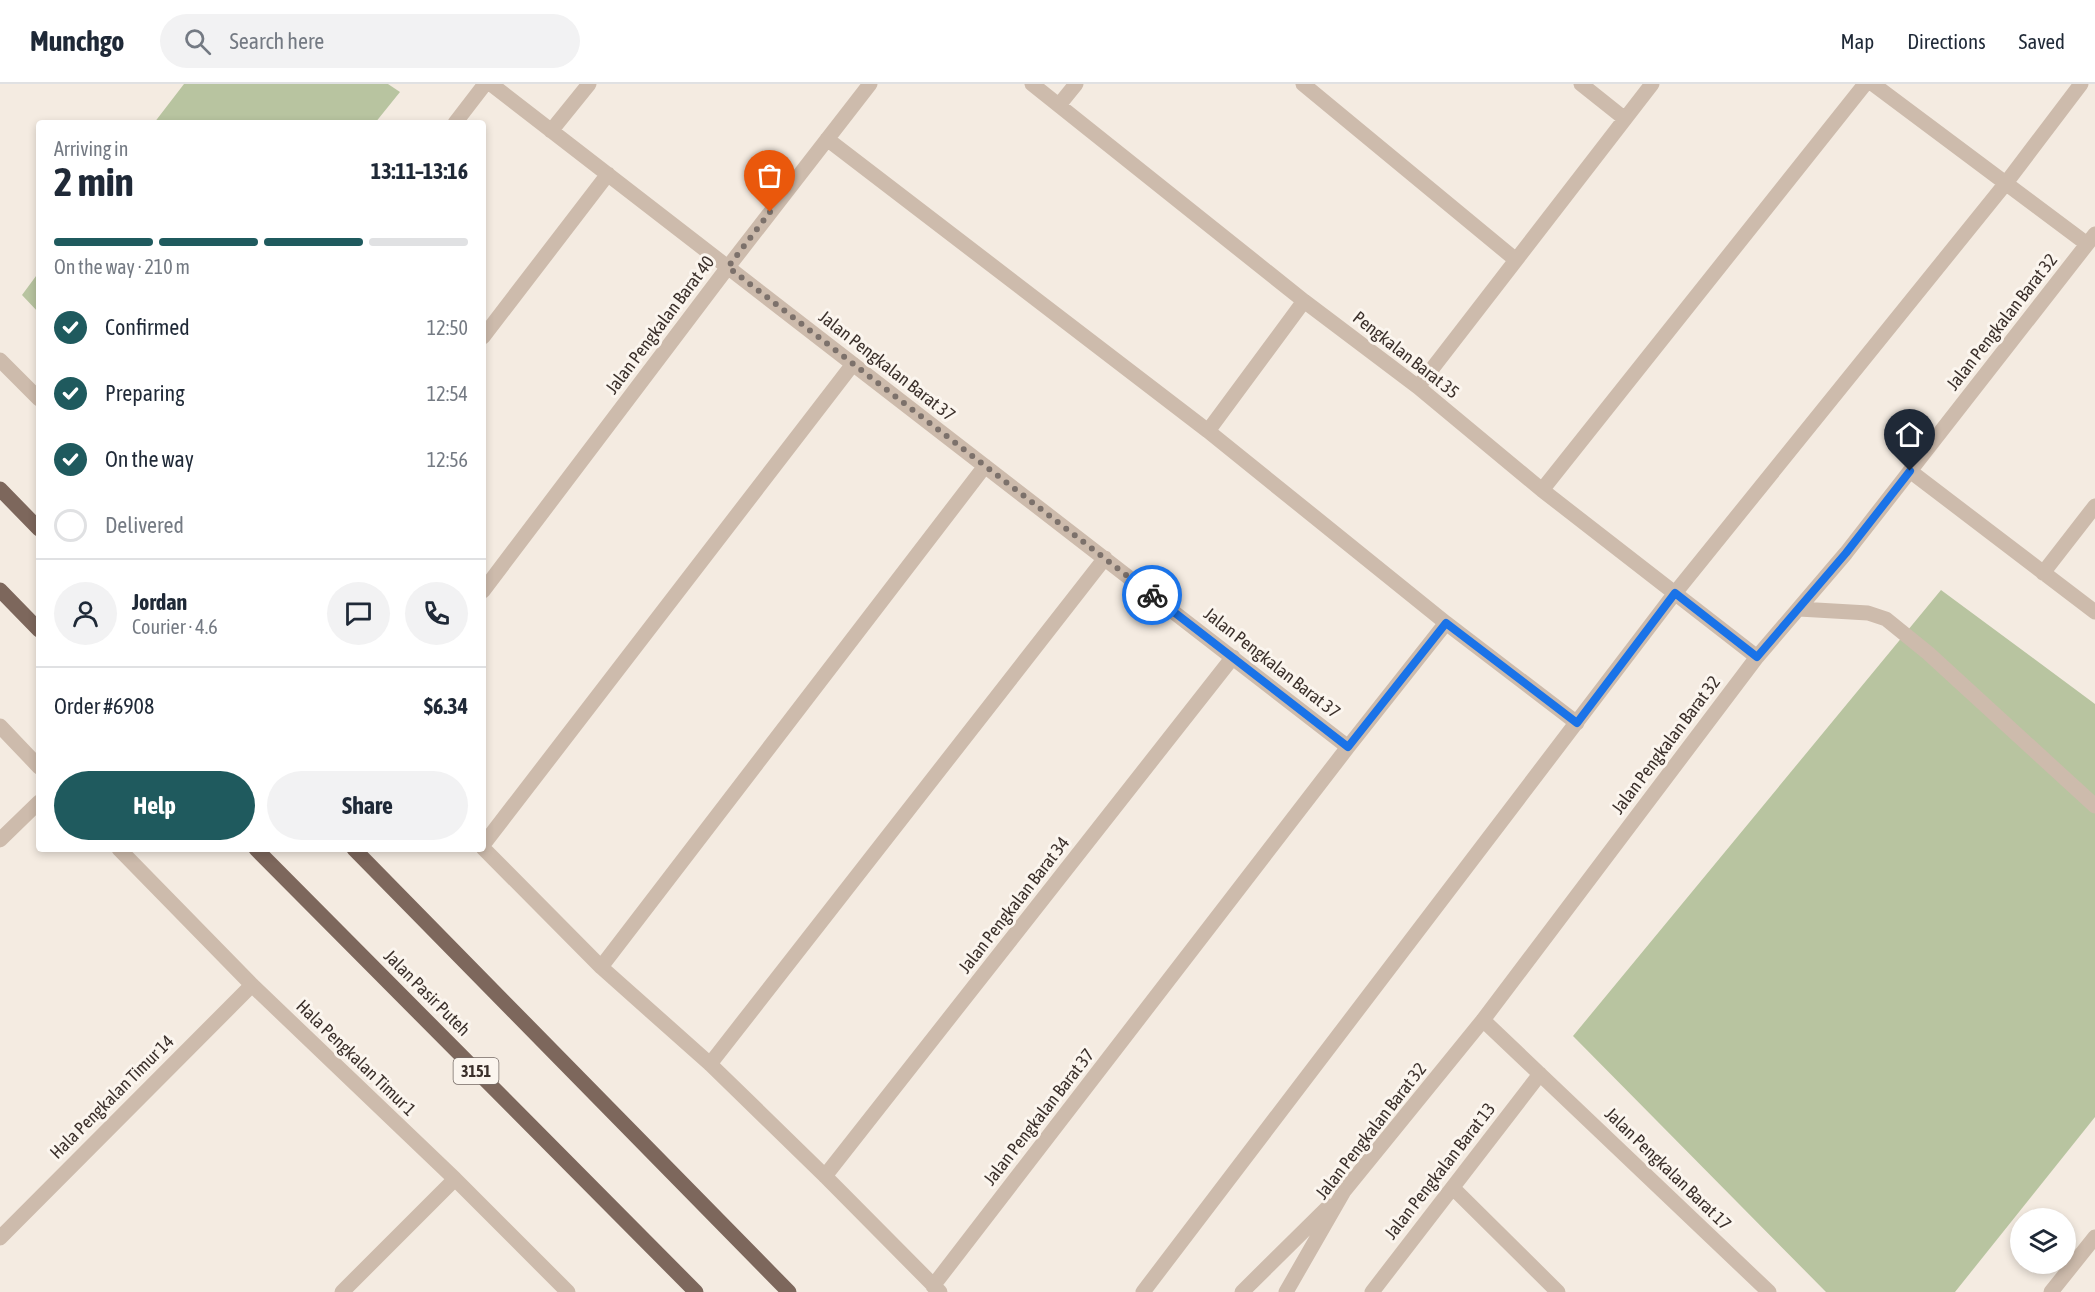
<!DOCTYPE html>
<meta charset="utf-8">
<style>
body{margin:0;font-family:"Asap Condensed",sans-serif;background:#f2f2f3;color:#1f2937;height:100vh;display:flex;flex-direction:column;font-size:22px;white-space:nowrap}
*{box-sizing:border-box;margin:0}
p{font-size:20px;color:#747a83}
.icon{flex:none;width:33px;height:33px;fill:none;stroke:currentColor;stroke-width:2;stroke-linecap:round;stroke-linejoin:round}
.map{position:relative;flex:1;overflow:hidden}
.details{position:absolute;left:36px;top:36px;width:450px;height:732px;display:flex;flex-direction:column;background:#fff;border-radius:6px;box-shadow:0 3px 9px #0003}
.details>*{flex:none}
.controls{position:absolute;left:2010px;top:1124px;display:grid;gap:12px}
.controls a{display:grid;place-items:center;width:66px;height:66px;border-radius:50%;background:#fff;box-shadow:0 3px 9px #0003;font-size:30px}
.pin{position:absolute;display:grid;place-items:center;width:51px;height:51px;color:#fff;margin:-62px -26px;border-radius:50% 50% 50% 0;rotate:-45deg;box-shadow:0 0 6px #0007}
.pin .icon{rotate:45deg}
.courier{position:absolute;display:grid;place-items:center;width:60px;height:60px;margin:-30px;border:4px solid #1a73e8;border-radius:50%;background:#fff;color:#222;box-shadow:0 2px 8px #0007}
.head em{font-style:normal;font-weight:700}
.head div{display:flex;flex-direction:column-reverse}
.head{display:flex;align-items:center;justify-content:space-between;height:102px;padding:0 18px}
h1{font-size:39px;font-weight:700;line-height:45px}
.bar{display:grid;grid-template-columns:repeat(4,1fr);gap:9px 6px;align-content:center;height:72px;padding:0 18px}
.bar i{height:8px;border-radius:4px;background:#e0e1e3}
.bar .active{background:#1f5a5e}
.bar p{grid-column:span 4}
.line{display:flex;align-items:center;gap:15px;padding:0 18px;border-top:2px solid #e0e1e3}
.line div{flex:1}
.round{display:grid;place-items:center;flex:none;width:63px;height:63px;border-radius:32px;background:#f2f2f3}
ol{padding:0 18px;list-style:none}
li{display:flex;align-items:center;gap:18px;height:66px}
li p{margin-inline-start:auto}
li .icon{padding:6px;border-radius:50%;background:#1f5a5e;color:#fff;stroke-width:4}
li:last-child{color:#747a83}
li i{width:33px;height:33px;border:3px solid #e0e1e3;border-radius:50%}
.cta{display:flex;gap:12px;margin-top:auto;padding:12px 18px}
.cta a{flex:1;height:69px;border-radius:36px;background:#1f5a5e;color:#fff;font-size:24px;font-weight:700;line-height:69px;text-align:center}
.cta a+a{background:#f2f2f3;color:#1f2937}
header{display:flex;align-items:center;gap:36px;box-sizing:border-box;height:84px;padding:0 30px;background:#fff;border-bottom:2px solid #e0e1e3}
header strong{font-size:28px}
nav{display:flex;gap:33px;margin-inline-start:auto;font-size:21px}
.search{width:420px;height:54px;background:#f2f2f3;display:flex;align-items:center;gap:15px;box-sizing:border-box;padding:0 21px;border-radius:33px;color:#747a83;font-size:22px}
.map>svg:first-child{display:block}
</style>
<header>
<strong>Munchgo</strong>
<div class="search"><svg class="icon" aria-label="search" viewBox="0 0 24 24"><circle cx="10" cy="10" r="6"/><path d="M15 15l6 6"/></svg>Search here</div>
<nav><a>Map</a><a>Directions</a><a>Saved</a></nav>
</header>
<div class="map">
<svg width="2095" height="1208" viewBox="0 0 2095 1208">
<rect width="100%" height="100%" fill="#f4ebe1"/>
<path fill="#b8c4a0" d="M184 0H388L400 8 375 39H154Z
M39 188V229L22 211Z
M1941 506 2095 620V1033L1955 1208H1826L1573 952Z"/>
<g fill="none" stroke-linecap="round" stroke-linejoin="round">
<path stroke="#cdbbac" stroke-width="15" d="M491 0 1348 663
M1032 0 1304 217 1418 303 1542 406 1757 573
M1303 0 1516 176
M1581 0 1625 35
M1873 0 2087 160
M1059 21 1076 0
M455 39 485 0
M551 47 589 0
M827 55 1208 347 1446 539 1577 639
M483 253 608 90
M0 276 39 315
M1418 303 1652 0
M1208 347 1304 217
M1910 387 2095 528
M1542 406 1865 0
M2043 489 2095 422
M483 507 728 183 870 0
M1799 525 1868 529 1886 535 1928 569 2095 722
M0 642 39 683
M0 756 39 718
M483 761 853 280
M483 764 601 883 710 980 825 1092 940 1208
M119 765 252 901 455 1095 568 1208
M601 883 985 382
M1483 936 1769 1208
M710 980 1105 474
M825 1092 1233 573
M1453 1104 1558 1208
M0 1154 252 901
M933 1202 1348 663 1446 539
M342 1208 455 1095
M1143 1208 1675 509 2006 99 2081 0
M1242 1208 1329 1122
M1286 1208 1344 1107 1483 936 1757 573 1846 469 2095 150
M1372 1208 1540 990
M2051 1208 2095 1153"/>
<path stroke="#7d675c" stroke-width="15" d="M0 405 39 445
M0 506 39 546
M256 765 696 1208
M354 765 789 1208"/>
</g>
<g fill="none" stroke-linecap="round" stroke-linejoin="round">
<path stroke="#7c716b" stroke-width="6" stroke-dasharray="0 10.8" d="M770 128 728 183 1152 511"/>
<path stroke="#1a73e8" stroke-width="8" d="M1152 511 1348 663 1446 539 1577 639 1675 509 1757 573 1846 469 1910 387"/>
</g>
<g text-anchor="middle" stroke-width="6" stroke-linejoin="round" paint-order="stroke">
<rect fill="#fbf5ee" stroke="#756b66" stroke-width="1.5" x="453.5" y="974" width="45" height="26" rx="4.5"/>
<g font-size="16" font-weight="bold" fill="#3b302b">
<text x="476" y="993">3151</text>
</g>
<g font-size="18" fill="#3b302b" stroke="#fbf5ee">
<text transform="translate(2002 238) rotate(-52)" y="6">Jalan Pengkalan Barat 32</text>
<text transform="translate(660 241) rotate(-53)" y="6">Jalan Pengkalan Barat 40</text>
<text transform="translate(1406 271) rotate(38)" y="6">Pengkalan Barat 35</text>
<text transform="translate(887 282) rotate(38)" y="6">Jalan Pengkalan Barat 37</text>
<text transform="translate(1272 579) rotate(38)" y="6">Jalan Pengkalan Barat 37</text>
<text transform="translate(1666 661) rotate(-53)" y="6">Jalan Pengkalan Barat 32</text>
<text transform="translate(1014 821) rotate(-52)" y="6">Jalan Pengkalan Barat 34</text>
<text transform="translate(427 909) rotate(45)" y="6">Jalan Pasir Puteh</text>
<text transform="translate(356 974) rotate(44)" y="6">Hala Pengkalan Timur 1</text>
<text transform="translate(112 1013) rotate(-45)" y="6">Hala Pengkalan Timur 14</text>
<text transform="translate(1039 1033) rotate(-52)" y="6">Jalan Pengkalan Barat 37</text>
<text transform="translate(1371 1047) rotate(-52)" y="6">Jalan Pengkalan Barat 32</text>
<text transform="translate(1668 1085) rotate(44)" y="6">Jalan Pengkalan Barat 17</text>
<text transform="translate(1440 1087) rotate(-52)" y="6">Jalan Pengkalan Barat 13</text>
</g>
</g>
</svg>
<div class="controls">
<a><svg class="icon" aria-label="layers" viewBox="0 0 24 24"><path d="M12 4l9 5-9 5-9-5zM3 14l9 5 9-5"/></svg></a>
</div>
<div class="pin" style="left:770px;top:128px;background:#ea580c"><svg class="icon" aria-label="bag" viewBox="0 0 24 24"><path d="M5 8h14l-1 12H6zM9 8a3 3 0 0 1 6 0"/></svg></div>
<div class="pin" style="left:1910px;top:387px;background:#1f2937"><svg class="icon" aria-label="home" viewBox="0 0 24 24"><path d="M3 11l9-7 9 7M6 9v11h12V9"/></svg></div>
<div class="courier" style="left:1152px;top:511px"><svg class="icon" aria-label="bike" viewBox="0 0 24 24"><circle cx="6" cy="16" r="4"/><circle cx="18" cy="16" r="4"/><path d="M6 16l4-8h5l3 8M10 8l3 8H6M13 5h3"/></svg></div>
<section class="details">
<div class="head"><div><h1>2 min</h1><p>Arriving in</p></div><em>13:11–13:16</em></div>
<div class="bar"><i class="active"></i><i class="active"></i><i class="active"></i><i></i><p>On the way · 210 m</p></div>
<ol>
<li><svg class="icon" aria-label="check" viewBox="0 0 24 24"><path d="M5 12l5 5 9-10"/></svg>Confirmed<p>12:50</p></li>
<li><svg class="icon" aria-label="check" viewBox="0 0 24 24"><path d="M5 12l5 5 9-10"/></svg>Preparing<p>12:54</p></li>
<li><svg class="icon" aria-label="check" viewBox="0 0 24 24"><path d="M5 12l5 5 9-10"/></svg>On the way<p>12:56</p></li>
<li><i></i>Delivered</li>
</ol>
<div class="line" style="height:108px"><a class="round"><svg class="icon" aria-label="person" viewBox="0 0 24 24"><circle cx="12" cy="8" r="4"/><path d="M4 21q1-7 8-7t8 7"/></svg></a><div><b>Jordan</b><p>Courier · 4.6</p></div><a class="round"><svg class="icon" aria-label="chat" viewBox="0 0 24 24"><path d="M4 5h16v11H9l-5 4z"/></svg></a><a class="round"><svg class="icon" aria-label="phone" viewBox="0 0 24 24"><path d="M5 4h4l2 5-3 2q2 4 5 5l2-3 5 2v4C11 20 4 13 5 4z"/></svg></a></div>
<div class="line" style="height:78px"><div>Order #6908</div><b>$6.34</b></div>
<div class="cta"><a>Help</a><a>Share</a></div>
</section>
</div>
